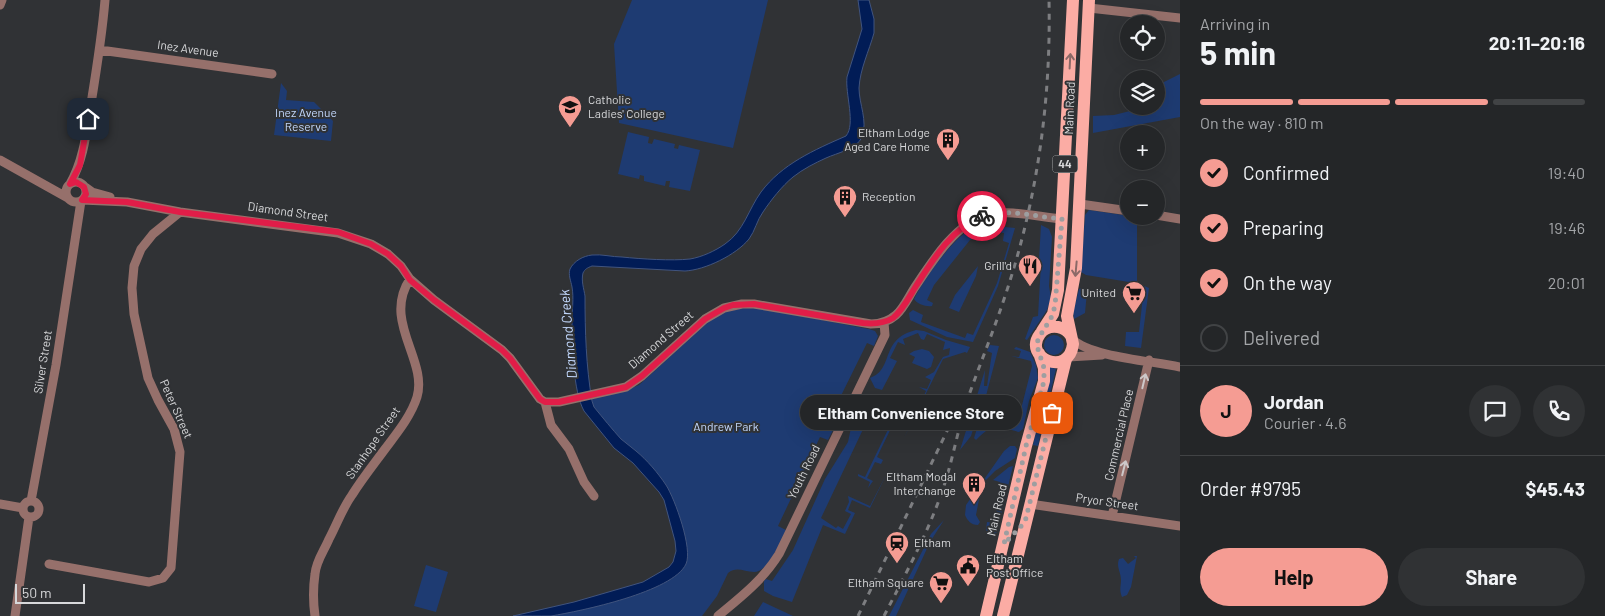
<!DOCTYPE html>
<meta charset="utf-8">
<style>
body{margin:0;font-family:Barlow,sans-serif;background:#303234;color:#f1f3f6;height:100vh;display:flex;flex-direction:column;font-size:19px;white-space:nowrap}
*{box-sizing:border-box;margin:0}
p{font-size:16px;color:#a3a5a8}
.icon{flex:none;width:28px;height:28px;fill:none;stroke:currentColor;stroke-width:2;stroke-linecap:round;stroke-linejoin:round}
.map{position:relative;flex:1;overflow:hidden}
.sheet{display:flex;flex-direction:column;background:#242628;width:425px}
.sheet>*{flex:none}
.buttons{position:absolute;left:1120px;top:15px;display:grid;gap:10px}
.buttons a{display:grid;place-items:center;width:45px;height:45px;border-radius:50%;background:#242628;box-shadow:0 5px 20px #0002,0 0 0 1px #414345;font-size:25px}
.scale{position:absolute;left:15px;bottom:12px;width:70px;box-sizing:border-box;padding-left:5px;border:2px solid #d7d8da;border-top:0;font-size:14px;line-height:18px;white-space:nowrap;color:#d7d8da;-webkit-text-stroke:4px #303235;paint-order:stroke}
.pin{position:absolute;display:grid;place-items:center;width:42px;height:42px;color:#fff;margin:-21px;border-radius:10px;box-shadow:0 2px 8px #0006}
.courier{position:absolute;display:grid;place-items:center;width:50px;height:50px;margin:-25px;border:4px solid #e11d48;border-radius:50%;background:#fff;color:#222;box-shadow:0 1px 6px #0007}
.bubble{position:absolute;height:35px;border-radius:18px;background:#242628;box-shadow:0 5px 20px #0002,0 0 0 1px #414345;font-size:16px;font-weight:700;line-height:35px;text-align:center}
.headline em{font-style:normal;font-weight:700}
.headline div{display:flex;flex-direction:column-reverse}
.headline{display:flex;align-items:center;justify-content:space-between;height:85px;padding:0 20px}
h1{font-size:32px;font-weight:700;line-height:38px}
.bar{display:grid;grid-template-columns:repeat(4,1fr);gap:8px 5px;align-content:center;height:60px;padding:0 20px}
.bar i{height:6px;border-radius:4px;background:#414345}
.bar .selected{background:#f59c93}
.bar p{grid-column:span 4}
.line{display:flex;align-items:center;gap:12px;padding:0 20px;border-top:1px solid #414345}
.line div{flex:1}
.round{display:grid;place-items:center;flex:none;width:52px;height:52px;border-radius:26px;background:#303234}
ol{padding:0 20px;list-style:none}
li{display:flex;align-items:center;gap:15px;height:55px}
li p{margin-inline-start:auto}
li .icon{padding:5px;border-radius:50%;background:#f59c93;color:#111;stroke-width:4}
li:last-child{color:#a3a5a8}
li i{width:28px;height:28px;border:2px solid #414345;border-radius:50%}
.cta{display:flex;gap:10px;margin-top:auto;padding:10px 20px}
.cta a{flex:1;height:58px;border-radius:30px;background:#f59c93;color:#111;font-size:20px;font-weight:700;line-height:58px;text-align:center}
.cta a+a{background:#303234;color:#f1f3f6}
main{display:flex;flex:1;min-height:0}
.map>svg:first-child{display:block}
</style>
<main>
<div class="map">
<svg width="1180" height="616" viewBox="0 0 1180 616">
<rect width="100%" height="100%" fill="#303235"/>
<path fill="#1e3b72" d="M632 0H768L733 148 619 123 614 44Z
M1180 74V117L1093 133V116L1114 115 1134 110V106H1156V86Z
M281 83 287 91 286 100 314 102 333 121 331 141 274 135Z
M628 132 649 137 648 143 652 144 654 139 675 144 674 148 678 149 679 145 700 150 690 191 669 187 670 181H666L665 186 644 181V176L640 175 639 179 618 174Z
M1089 210 1137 217V283L1149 288 1141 348 1125 346 1126 332H1139L1143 296H1136L1135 283 1086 275 1081 272 1085 215Z
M991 222 993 229 1005 227 1015 228 998 286 973 342 947 337 910 320 909 313 913 310 923 315 921 322 965 338 967 333 973 335 997 283 1009 243 1003 241 1004 233 990 231 970 240 934 285 927 300 933 303 932 306C926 307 917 304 914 299 924 279 950 242 969 230 976 226 983 224 991 222Z
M1041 225 1049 229 1052 237 1049 286 1051 298 1047 310 1027 340 1025 339 1033 317 1038 316 1041 263 1039 260Z
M978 266 976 276 959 312 949 308 955 295Z
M1082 288 1087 292 1085 313 1074 319 1073 312 1079 289Z
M742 308H759L869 329 875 331 878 336 874 346 867 343 830 418 837 422 828 440 820 437 778 526 786 530C780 542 769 572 754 572 744 572 737 566 728 573L717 596 702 616H535L634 591 680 562 669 502 586 399 624 391 639 385 710 320 725 311Z
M916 330 924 331 946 340 970 347 967 353 965 352 943 359 904 438 926 391 919 387 927 389 931 380 925 377 934 372 943 357 949 355 950 348 943 350 945 342 927 334 924 340 921 339 918 333 903 339 905 345 898 342 890 358 897 361 882 390 875 388 870 378C895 369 879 339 916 330Z
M1044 345a10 10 0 1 1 20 0a10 10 0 1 1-20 0Z
M990 345 999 346 981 415 1018 421 1032 366 1031 361 1011 356 1019 357 1021 351 1014 349 1016 347 1030 352 1036 365 1038 378 1029 401 1023 429 1019 432C997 426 993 422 976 440L974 438 980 419 977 417 971 436 960 450 985 370 984 386H987L992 353 987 351Z
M922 349 929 351 934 357 931 367 927 369 912 363 915 357 909 354 914 351Z
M1050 367 1056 369 1038 446 1033 445Z
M870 398 881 402 882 406 875 404 821 518 836 528 838 526 843 529 851 514 845 511 849 502 848 496 870 506 886 475 870 508 852 500 848 510 855 513 845 534 823 525 792 602 773 596 764 591V581L766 579 772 581 793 550 825 479 848 442 852 423 859 414V401Z
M893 408 903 413 901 422 895 420 877 457 883 460 881 464 875 462 867 478 873 481 868 488 870 482 858 476V474L865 477 896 413 890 410Z
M1010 446H1015L1017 449 1015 458 995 471 982 484 976 515 980 522 978 525C971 525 967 520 965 515L966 505 1004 451Z
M1013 466 997 532 994 535 989 534 986 530 987 522 995 523 1000 482 993 480 1009 467Z
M944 520 930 542 896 616H889L931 534Z
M1134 556H1137L1131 587 1127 595 1122 597C1119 590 1121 586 1121 580 1121 572 1116 567 1119 559L1123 558 1128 564 1136 558Z
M426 565 448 572 436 612 414 606Z
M763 602 793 616H754Z"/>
<path fill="#011c56" stroke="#41547e" d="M858 0H869L874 19V33C869 51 860 69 859 88 859 104 868 121 862 137 857 149 837 153 826 158 815 163 803 169 793 177 782 186 771 200 763 212 757 220 755 231 749 239 736 255 705 270 685 271L592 266C587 268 585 269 583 273 581 281 584 289 585 296 585 331 586 366 592 401L594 407C603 418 612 429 621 439 626 443 631 447 636 451 647 460 658 473 666 485 675 499 693 549 686 564 673 592 581 611 551 616 539 616 526 616 513 616L574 602 643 582 669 567 673 562 676 551 675 541 664 500 659 492 633 463 614 448 584 411C573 391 572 345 572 321 572 310 574 298 572 287 571 281 568 275 570 269 574 261 583 256 592 255 602 254 612 257 622 257 641 259 672 261 690 259 702 257 715 251 725 244 744 231 748 210 761 192 782 164 814 150 846 136 856 124 845 94 847 77L862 29Z"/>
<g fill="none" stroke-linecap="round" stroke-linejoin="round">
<path stroke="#96706b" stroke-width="9" d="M0 5 2 0
M1089 8 1180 18
M100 50 272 74
M0 160 68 198
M66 192a10 10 0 1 1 20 0a10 10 0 1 1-20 0Z
M70 184C83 161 86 136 90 110 96 73 102 37 105 0
M85 187 92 192 110 197
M82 200 127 202 180 212 338 233 371 244 388 254 401 266 410 279 434 300 502 350 510 358 540 399 545 402H559L626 387 642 376 705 319 724 308 742 304H754L871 324C880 324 889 321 896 315 904 308 909 296 915 287 931 263 956 223 986 215 1010 209 1038 217 1062 219
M1080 204 1129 211
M1156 215 1180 219
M1072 339C1091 357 1153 361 1180 367
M1068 357 1102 355
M545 402 551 425 569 449 584 482 594 496
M23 509a8 8 0 1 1 16 0a8 8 0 1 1-16 0Z
M31 501 56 365 81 201
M0 504 23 508
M1030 504 1180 526
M1112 516 1149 360
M49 564 149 582 163 578 171 568 180 452 174 429 158 400 148 378 134 314 132 288 134 266 141 249 153 234 180 212
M15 616 29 517
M315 616C313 602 313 588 315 574 316 561 324 551 329 539 337 524 342 509 352 495 362 479 374 464 385 449 397 433 411 416 417 397 428 360 382 321 410 279
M718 616C741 597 763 580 779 554L885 335 884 322"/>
<path stroke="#fbaca4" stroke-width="12" d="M1042 331 1053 314 1058 290 1073 0
M1071 336C1068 331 1064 328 1058 327 1051 326 1044 328 1040 334 1022 358 1069 378 1073 344L1067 316 1076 268 1089 0
M986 616 1026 446 1044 381V368L1039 353
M1003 616 1066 359"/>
<path stroke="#7d7e81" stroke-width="3" stroke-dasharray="6 6" stroke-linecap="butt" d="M858 616 961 402
M884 616C905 575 928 533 943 489 953 459 958 428 968 398 981 361 996 325 1008 287 1038 194 1051 98 1049 0"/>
</g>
<defs><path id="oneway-shaft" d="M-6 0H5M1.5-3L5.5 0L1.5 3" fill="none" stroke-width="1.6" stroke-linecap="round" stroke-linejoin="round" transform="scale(1.25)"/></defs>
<g stroke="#8b6967">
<use href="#oneway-shaft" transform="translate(1070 61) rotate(-87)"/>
<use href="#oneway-shaft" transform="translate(1076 269) rotate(95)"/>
</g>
<g stroke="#cdc8c9">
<use href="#oneway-shaft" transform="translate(1144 381) rotate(-77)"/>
<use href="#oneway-shaft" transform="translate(1124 468) rotate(-76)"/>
</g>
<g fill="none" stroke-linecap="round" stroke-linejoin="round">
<path stroke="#9d9ea0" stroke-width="5" stroke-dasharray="0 9" d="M982 216C1006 208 1037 217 1062 219L1055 306 1051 318 1038 339 1037 346 1044 368V381L1026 446 1004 544 1025 522 1052 413"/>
<path stroke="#e11d48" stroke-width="6" d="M88 119 80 165 70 184 76 182 84 187 86 194 82 200 127 202 180 212 338 232 371 244 388 254 401 266 410 280 434 300 502 350 510 358 540 399 545 402H559L626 387 642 376 705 319 724 308 733 305 754 304 863 323C873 324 883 324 893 318 903 310 909 297 916 286 932 261 952 228 982 216"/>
</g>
<defs>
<g id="school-pin" transform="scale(1.25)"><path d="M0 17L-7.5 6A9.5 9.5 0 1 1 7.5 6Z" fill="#f59c93" stroke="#303235"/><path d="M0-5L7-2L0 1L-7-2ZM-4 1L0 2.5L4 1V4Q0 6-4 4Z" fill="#111"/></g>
<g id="building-pin" transform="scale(1.25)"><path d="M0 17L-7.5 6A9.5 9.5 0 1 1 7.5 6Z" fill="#f59c93" stroke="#303235"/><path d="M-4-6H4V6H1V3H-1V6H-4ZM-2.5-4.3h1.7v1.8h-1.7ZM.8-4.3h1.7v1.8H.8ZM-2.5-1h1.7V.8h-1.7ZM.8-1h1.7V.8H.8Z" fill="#111"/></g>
<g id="restaurant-pin" transform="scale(1.25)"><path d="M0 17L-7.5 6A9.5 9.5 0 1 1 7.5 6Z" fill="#f59c93" stroke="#303235"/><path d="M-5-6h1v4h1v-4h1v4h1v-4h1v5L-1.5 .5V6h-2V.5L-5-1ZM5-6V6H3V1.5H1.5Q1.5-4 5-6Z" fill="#111"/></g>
<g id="supermarket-pin" transform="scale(1.25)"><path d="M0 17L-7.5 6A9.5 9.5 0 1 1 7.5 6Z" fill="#f59c93" stroke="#303235"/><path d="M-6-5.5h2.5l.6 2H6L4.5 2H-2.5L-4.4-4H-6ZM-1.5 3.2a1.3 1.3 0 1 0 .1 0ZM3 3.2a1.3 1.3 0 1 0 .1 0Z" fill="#111"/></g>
<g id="station-pin" transform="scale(1.25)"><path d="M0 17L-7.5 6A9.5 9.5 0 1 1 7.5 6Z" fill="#f59c93" stroke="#303235"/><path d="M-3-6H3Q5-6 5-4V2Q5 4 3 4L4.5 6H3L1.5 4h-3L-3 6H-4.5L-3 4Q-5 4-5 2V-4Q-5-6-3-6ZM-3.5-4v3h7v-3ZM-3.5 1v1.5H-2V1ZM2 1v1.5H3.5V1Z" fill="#111"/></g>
<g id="civic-pin" transform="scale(1.25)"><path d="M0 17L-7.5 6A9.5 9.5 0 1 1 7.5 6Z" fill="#f59c93" stroke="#303235"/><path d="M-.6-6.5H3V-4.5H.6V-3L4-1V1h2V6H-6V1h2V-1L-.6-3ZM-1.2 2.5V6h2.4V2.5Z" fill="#111"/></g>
</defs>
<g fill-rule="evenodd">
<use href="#school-pin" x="570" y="107"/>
<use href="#building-pin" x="948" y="140"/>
<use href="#building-pin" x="845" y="197"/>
<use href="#restaurant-pin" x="1030" y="266"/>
<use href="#supermarket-pin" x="1134" y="293"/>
<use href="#building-pin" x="974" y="484"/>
<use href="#station-pin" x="897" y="543"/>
<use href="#civic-pin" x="968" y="566"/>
<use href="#supermarket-pin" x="941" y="583"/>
</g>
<g text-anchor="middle" stroke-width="4" stroke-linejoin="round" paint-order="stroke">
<rect fill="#303235" stroke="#a5a6a8" stroke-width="1" x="1052.5" y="155.5" width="25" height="17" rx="4"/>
<g font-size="11" font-weight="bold" fill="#d7d8da">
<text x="1065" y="168">44</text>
</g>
<g font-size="12" fill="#d7d8da" stroke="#303235">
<text transform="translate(188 49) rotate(8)" y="4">Inez Avenue</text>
<text transform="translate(1070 108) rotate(-88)" y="4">Main Road</text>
<text transform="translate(288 212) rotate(8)" y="4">Diamond Street</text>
<text transform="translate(661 340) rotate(-41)" y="4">Diamond Street</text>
<text transform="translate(43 362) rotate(-81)" y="4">Silver Street</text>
<text transform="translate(176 409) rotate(66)" y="4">Peter Street</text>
<text transform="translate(1119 435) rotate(-77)" y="4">Commercial Place</text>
<text transform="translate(373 443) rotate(-55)" y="4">Stanhope Street</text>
<text transform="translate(804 472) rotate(-64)" y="4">Youth Road</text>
<text transform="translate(1107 502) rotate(8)" y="4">Pryor Street</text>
<text transform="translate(997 510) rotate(-77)" y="4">Main Road</text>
</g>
<g font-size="12" fill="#d7d8da" stroke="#303235" text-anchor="end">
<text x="588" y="104" text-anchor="start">Catholic<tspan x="588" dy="14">Ladies' College</tspan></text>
<text x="930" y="137">Eltham Lodge<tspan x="930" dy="14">Aged Care Home</tspan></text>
<text x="862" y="201" text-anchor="start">Reception</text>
<text x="1012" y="270">Grill'd</text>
<text x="1116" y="297">United</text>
<text x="956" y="481">Eltham Modal<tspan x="956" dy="14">Interchange</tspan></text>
<text x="914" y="547" text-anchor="start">Eltham</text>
<text x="986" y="563" text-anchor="start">Eltham<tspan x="986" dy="14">Post Office</tspan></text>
<text x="924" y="587">Eltham Square</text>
</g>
<g font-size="12" fill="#c2d7fc" stroke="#303235">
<text x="306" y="117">Inez Avenue<tspan x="306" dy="14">Reserve</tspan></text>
<text x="726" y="431">Andrew Park</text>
</g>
<g font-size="14" font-style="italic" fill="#c3d9fe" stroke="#303235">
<text transform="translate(568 334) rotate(-95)" y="5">Diamond Creek</text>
</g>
</g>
</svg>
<div class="buttons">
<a><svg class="icon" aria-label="locate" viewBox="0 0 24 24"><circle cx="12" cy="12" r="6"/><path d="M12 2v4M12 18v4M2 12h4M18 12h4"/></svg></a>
<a><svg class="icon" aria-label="layers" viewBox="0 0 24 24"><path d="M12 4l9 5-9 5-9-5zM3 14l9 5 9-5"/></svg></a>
<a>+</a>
<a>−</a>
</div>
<div class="scale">50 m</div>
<div class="pin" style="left:1052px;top:413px;background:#ea580c"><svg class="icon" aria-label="bag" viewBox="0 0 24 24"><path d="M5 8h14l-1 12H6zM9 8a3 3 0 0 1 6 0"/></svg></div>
<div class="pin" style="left:88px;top:119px;background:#1f2937"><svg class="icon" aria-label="home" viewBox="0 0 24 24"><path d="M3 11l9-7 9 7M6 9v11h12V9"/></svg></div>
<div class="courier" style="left:982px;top:216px"><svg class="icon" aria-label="bike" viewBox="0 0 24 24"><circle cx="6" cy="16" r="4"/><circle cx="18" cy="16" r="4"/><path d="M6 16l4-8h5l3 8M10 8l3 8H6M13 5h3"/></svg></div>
<div class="bubble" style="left:800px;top:395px;width:222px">Eltham Convenience Store</div>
</div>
<section class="sheet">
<div class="headline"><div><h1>5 min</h1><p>Arriving in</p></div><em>20:11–20:16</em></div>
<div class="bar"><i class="selected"></i><i class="selected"></i><i class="selected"></i><i></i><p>On the way · 810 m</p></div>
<ol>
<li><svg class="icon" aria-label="check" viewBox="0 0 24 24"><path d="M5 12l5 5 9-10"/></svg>Confirmed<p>19:40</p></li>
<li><svg class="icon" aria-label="check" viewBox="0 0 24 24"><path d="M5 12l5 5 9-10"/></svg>Preparing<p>19:46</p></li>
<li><svg class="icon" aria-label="check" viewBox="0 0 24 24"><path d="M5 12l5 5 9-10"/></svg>On the way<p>20:01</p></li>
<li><i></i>Delivered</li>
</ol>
<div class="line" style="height:90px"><b class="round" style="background:#f59c93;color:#111">J</b><div><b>Jordan</b><p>Courier · 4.6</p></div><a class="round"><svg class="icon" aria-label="chat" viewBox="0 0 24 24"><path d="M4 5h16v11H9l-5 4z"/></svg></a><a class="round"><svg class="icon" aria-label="phone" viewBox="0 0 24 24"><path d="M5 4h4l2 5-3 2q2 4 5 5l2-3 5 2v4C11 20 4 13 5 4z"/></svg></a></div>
<div class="line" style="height:65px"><div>Order #9795</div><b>$45.43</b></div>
<div class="cta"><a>Help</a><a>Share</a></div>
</section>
</main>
